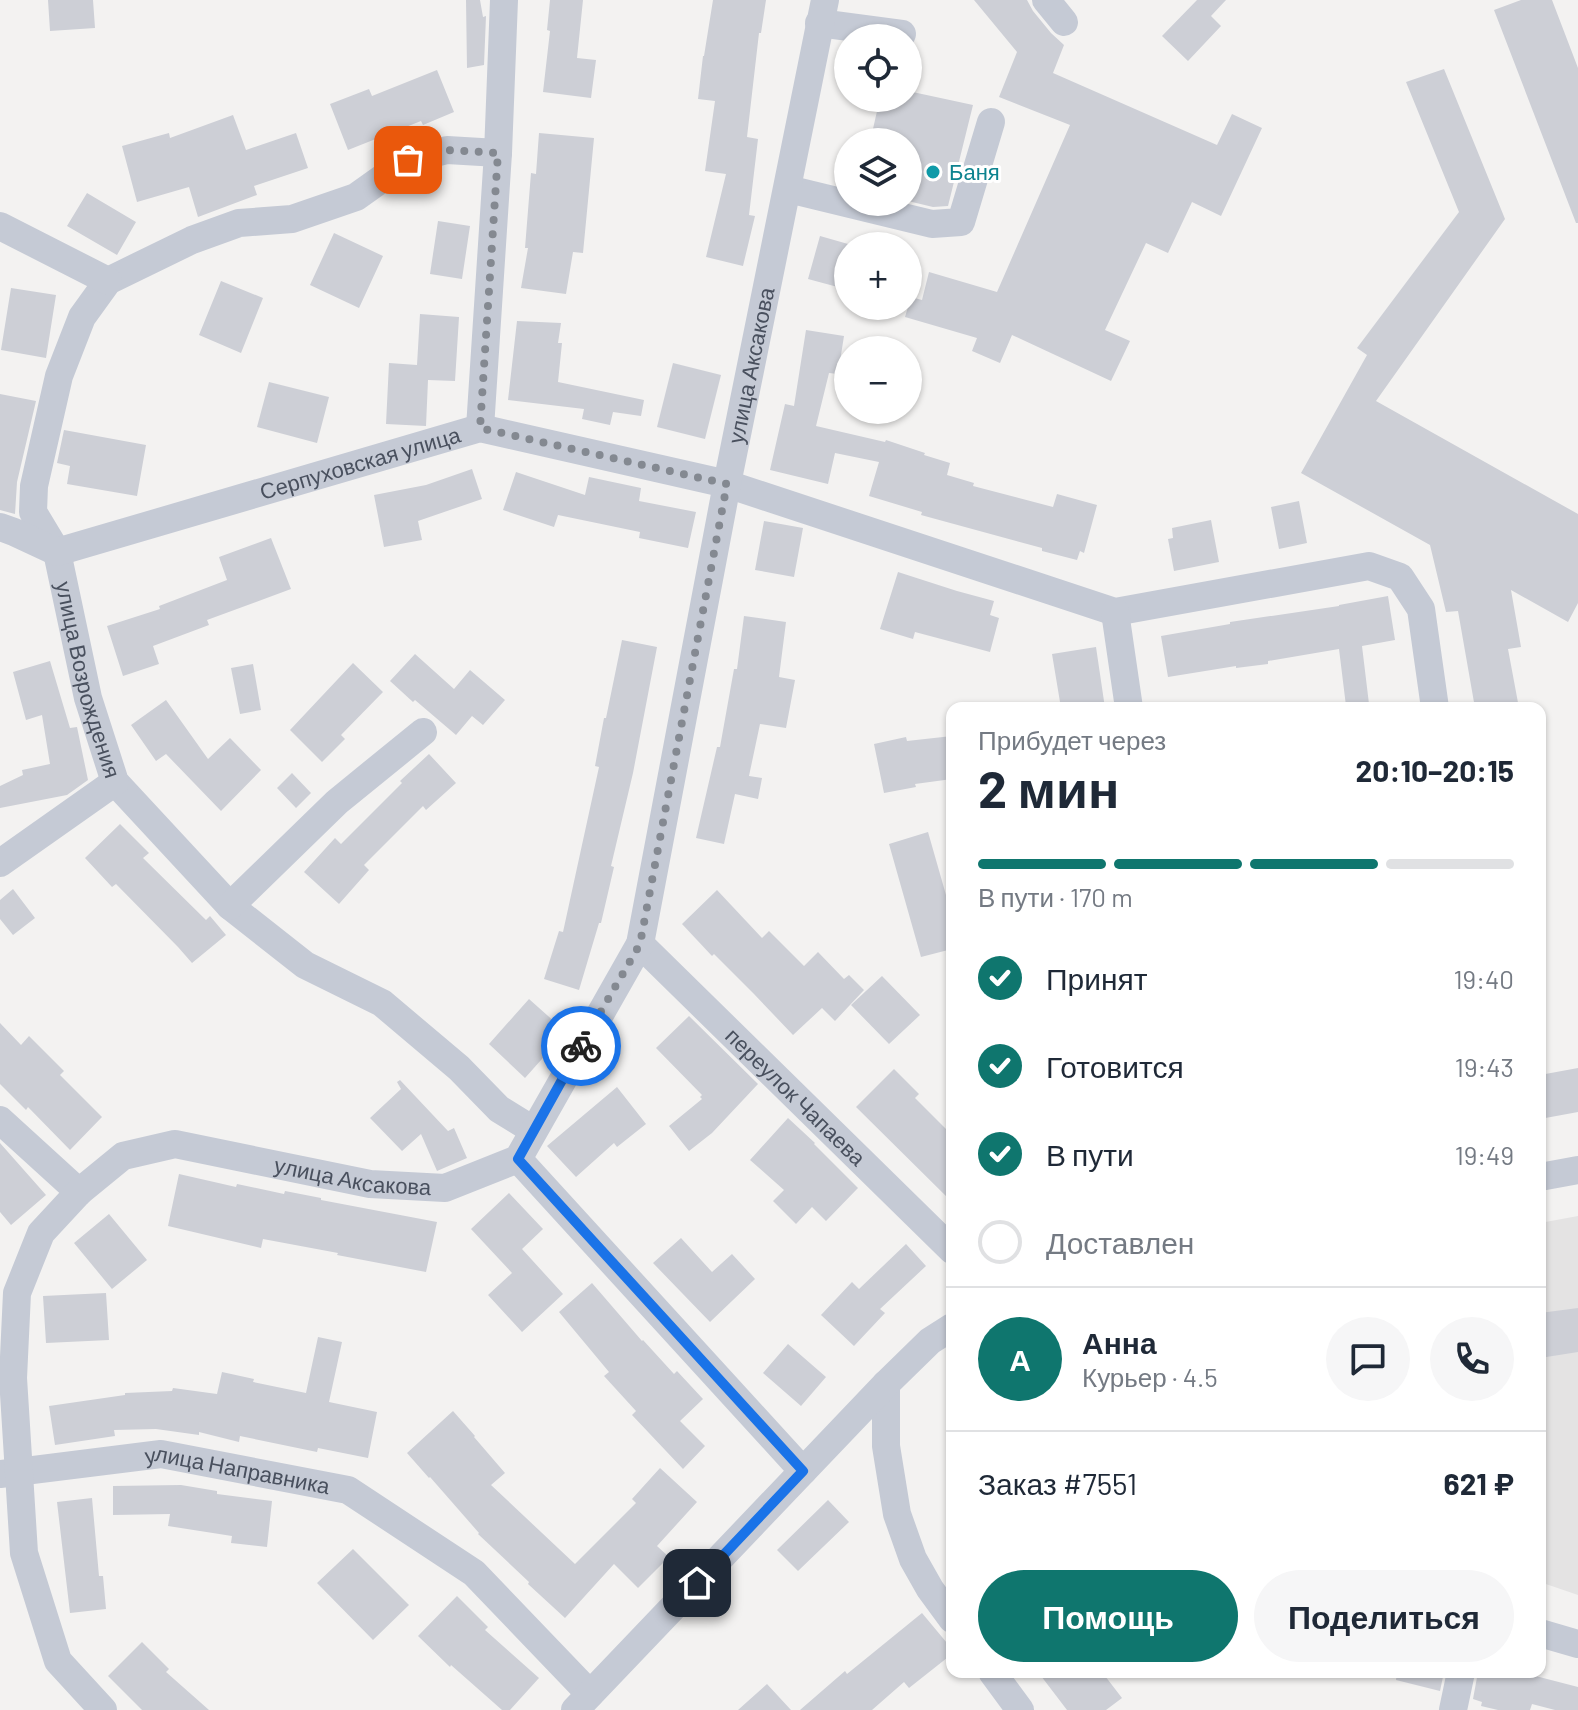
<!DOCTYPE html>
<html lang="ru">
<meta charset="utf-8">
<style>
body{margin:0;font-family:Barlow,sans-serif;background:#f6f6f7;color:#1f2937;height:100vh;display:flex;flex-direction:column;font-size:30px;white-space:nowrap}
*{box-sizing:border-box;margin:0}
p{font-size:26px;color:#747a83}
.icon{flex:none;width:44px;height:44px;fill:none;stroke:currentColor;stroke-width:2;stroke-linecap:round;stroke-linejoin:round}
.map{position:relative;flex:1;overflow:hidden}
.details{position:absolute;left:946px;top:702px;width:600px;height:976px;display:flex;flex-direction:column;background:#fff;border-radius:16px;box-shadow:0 2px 6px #0004}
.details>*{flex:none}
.fabs{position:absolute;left:834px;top:24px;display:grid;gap:16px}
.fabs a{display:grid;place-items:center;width:88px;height:88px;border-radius:50%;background:#fff;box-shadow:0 2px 6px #0004;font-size:40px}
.pin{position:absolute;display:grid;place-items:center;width:68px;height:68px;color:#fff;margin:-34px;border-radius:16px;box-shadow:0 4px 12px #0006}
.courier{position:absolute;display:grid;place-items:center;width:80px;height:80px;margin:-40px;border:6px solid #1a73e8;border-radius:50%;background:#fff;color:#222;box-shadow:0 2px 10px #0007}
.overview em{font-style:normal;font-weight:700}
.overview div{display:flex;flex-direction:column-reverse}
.overview{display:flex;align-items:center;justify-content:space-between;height:136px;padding:0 32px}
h1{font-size:52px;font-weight:700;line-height:60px}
.bar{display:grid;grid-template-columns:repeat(4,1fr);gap:12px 8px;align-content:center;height:96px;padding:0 32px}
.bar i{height:10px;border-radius:6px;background:#e0e1e3}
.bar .current{background:#0f766e}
.bar p{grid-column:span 4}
.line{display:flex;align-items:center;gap:20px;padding:0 32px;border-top:2px solid #e0e1e3}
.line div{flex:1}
.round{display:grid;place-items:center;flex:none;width:84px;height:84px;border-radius:42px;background:#f6f6f7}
ol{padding:0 32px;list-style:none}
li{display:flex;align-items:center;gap:24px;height:88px}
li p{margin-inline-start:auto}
li .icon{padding:8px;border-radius:50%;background:#0f766e;color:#fff;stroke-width:4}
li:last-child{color:#747a83}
li i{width:44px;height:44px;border:4px solid #e0e1e3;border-radius:50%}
.button{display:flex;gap:16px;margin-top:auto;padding:16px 32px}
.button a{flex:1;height:92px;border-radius:48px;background:#0f766e;color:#fff;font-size:32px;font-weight:700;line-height:92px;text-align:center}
.button a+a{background:#f6f6f7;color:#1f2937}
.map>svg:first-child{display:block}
</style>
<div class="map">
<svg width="1578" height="1710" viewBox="0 0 1578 1710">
<rect width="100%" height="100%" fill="#f3f2f1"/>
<path fill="#e4e3e3" d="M1578 1216V1595L1540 1582V1223Z"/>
<path fill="#cdcfd6" d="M48 0H93L95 28 50 31Z
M466 0H480L483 17 486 16 484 65 467 68Z
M550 0H583L577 58 596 60 591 98 543 92 550 31 547 30Z
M713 0H766L761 33H759L747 137 758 139 749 215 755 216 743 266 706 257 726 174 705 171 715 101 698 99 703 56H704Z
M974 0H1027L1033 11 1051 33 1064 45 1053 73 1217 145 1232 114 1262 128 1221 216 1192 202 1168 253 1146 243 1105 330 1130 341 1111 381 1012 335 1000 363 972 351 977 338 905 317 911 297 922 300 929 272 997 292 1070 125 999 97 1017 52Z
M1197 0H1226L1211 16 1221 26 1188 61 1162 36Z
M1521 0H1552L1578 68V223H1576L1494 10Z
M1444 69 1505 219 1376 401 1578 514V603L1568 622 1511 590 1521 647 1508 649 1519 708H1475L1458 611 1446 612 1430 545 1301 473 1367 355 1357 348 1459 212 1406 82Z
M437 70 454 112 423 125 421 121 348 150 330 104 369 89 372 96Z
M908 91 973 105 948 206 933 207 908 201V142H870L880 98H908Z
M233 115 246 150 296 133 308 168 254 186 257 195 198 217 189 187 137 202 122 146 169 133 170 138Z
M539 133 594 138 583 253 573 252 566 294 521 288 528 248H525L531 173 536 174Z
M87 193 136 222 117 255 67 226Z
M438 221 470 226 462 279 430 274Z
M334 233 383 256 359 308 310 285Z
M820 236 848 244V278L845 289 808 279Z
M221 281 263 298 241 353 199 335Z
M11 288 56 295 46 358 1 350Z
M420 314 459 317 455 381 428 380 426 426 386 424 389 363 417 365Z
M517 321 561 323 558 343H562L558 382 644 400 641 416 613 412 610 425 582 419 584 409 508 400Z
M806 330 844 336 838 374 829 373 816 426 885 442 886 440 925 453 924 455 950 463 947 475 974 483 973 486 1053 507 1057 494 1097 505 1084 553 1080 551 1077 560 1042 551V548L921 515 922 512 869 496 879 462 835 453 828 484 770 470 785 404 794 406Z
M673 363 721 375 705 439 657 427Z
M269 382 329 397 317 443 257 427Z
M0 394 36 401 17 482 15 514 0 510Z
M64 430 146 445 137 496 67 484 70 466 57 463Z
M472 469 482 499 418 521 422 540 384 547 374 495 426 485Z
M516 472 585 495 589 477 641 488 639 501 696 512 688 548 639 538 640 532 558 515 554 527 503 510Z
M1299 501 1307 543 1279 549 1271 507Z
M1211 520 1219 562 1174 571 1168 539 1173 538 1172 528Z
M764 521 803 528 794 577 755 570Z
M271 538 291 589 207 620 209 625 153 646 159 664 123 676 107 626 160 609 159 606 227 580 219 557Z
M898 572 957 591 994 601 990 615 999 618 990 652 915 632 913 639 880 629Z
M1388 596 1395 640 1362 646 1369 704 1346 706 1339 649 1268 661V664L1236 668V666L1168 677 1161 636 1230 624V622L1339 606V605Z
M744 616 786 622 779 677 795 680 786 728 760 724 749 776 762 778 758 799 735 794 724 844 696 838 717 747H720L734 669H737Z
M622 640 657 647 633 773 611 866 614 867 601 923H599L579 990 544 979 559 931 563 932 599 767 595 766 604 718H606Z
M1096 647 1105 708H1061L1052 654Z
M415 654 454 689 470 670 505 700 483 725 472 716 456 735 415 700 413 702 390 681Z
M50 661 70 728 77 727 88 780 67 795 0 808V786L23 775 22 770 50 764 42 715 26 720 13 672Z
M353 663 383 692 341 735 345 739 322 762 290 730Z
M253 664 261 710 240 714 231 668Z
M166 700 208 759 230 738 261 770 221 811 166 754 156 761 131 725Z
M952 736V779L915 784 916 787 884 793 874 744 906 737 907 741Z
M429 754 456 783 426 810 423 806 364 865 369 870 339 904 304 872 335 838 341 844 402 783 400 781Z
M292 773 311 793 296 808 277 788Z
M120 824 149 853 143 858 206 920 210 916 226 935 192 963 178 947 116 884 112 887 85 858Z
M928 832 952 916V949L921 957 889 844Z
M13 889 35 918 13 935 0 919V900Z
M717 890 762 938 769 931 804 966 818 952 844 979 849 975 864 990 835 1021 822 1008 793 1035 754 994 714 954 712 956 682 924Z
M882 976 920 1015 889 1044 851 1005Z
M529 999 566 1032 525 1078 489 1044Z
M689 1016 758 1084 712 1133 689 1151 669 1126 702 1099 700 1097 702 1095 656 1048Z
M0 1023 21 1045 29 1036 64 1071 60 1075 102 1117 70 1150 28 1107 26 1110 0 1084Z
M1578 1068V1112L1540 1119V1075Z
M894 1069 919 1094 915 1098 952 1135V1202L856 1107Z
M400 1080 448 1131 454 1128 467 1158 437 1171 421 1134 402 1151 370 1118 401 1089 397 1082Z
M617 1087 646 1124 617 1147 614 1143 576 1177 547 1146Z
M788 1118 815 1143 814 1144 858 1188 826 1221 812 1207 796 1224 773 1201 784 1190 750 1160Z
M0 1143 46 1195 11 1225 0 1212Z
M179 1174 236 1187 237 1184 284 1194 285 1191 321 1198V1200L437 1222 426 1272 337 1255 338 1253 263 1239 261 1248 168 1226Z
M509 1193 543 1229 522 1249 563 1294 522 1332 488 1295 512 1273 471 1229Z
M109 1214 147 1260 112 1289 74 1243Z
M681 1238 712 1272 732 1254 755 1279 710 1322 653 1263Z
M906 1244 926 1266 880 1309 885 1313 854 1346 821 1315 852 1282 859 1289Z
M592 1283 642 1341 643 1340 674 1374 677 1371 703 1399 680 1421 705 1446 683 1469 632 1415 636 1411 604 1376 609 1372 559 1312Z
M106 1293 109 1340 46 1343 43 1296Z
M1578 1308V1352L1540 1358V1313Z
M318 1337 342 1342 329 1402 377 1412 368 1458 318 1448 317 1452 240 1436 239 1442 199 1432V1435L156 1429 114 1430 115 1436 55 1445 49 1406 125 1395V1393L172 1391 173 1388 217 1394 222 1372 254 1379 253 1382 306 1393Z
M788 1344 826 1377 801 1406 763 1373Z
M453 1411 475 1436 474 1437 505 1473 491 1485 575 1564 636 1503 632 1499 660 1468 697 1502 657 1546 669 1557 638 1588 614 1564 565 1618 528 1584 529 1582 478 1534 479 1533 430 1477 429 1478 407 1453Z
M181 1485 217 1491V1494L272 1501 267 1547 231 1543 232 1536 168 1526 170 1514 113 1515V1486Z
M92 1498 99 1576H103L106 1609 70 1613 57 1502Z
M828 1500 849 1522 798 1571 777 1550Z
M353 1549 409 1605 373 1640 317 1583Z
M457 1596 488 1627 485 1630 539 1678 510 1710H502L451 1665 450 1667 418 1636Z
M922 1613 952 1649V1654L909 1688 904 1682 872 1710H800L845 1671 847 1674Z
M142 1642 169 1669 166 1672 209 1710H142L108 1676Z
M1038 1672H1102L1122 1698 1106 1710H1067Z
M1397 1672H1444L1440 1691 1396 1680Z
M1478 1672H1520L1578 1687V1710H1555L1532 1704 1530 1710H1498L1481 1706 1482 1702 1473 1699Z
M767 1684 791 1710H738Z"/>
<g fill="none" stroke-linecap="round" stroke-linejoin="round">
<g stroke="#c5cad5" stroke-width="28">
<path d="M1046 0 1064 22"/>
<path d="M819 23 902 34"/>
<path id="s1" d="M498 153 447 150 408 160 356 197 292 219 239 223 192 240 108 281 82 317 59 376 34 486 33 512 57 552 88 698 115 782 230 906 305 965 382 1003 459 1068 499 1109 533 1130"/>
<path d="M788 189 932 224 961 222 991 122"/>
<path d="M0 226 108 281"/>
<path d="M480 428 498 153 504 0"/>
<path id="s2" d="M0 527 14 532 57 552 480 428 727 484 1115 612 1369 566 1400 577 1421 609 1435 708"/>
<path d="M1115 612 1129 708"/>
<path d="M0 863 115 782"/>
<path d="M230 906 337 802 423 732"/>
<path id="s3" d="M640 944 952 1250"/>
<path d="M0 1120 79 1192"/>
<path d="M518 1159 803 1471"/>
<path d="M1540 1177 1578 1170"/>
<path d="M886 1384V1446L897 1514 913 1559 930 1589 952 1619"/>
<path id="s4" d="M0 1474 161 1454 348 1490 474 1573 590 1694"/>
<path d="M1540 1633 1578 1644"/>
<path d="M992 1672 1020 1710"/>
<path id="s5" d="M103 1710 58 1661 24 1553 13 1378 17 1293 41 1233 79 1192 123 1156 175 1144 370 1184 445 1188 518 1159 640 944 727 484 825 0"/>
<path d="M575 1710 886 1384 930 1341 952 1327"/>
<path d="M1453 1710 1461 1672"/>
</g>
</g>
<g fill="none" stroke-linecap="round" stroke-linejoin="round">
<path stroke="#848991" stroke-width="8" stroke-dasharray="0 14.4" d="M408 160 447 150 498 153 480 428 727 484 640 944 581 1046"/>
<path stroke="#1a73e8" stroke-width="10" d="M581 1046 518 1159 803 1471 697 1583"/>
</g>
<circle fill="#0f9aa8" stroke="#fff" stroke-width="3" cx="933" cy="172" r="8"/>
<g text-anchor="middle" stroke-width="6" stroke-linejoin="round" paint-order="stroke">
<g font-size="22" fill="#0d838f" stroke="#fff" text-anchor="start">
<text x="949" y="180">Баня</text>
</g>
<g font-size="22" fill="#49505e" stroke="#fff">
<text dy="8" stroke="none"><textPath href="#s5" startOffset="1860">улица Аксакова</textPath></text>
<text dy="8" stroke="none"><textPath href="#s2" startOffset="378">Серпуховская улица</textPath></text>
<text dy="8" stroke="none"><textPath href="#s1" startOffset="844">улица Возрождения</textPath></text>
<text dy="8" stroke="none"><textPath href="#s3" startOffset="218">переулок Чапаева</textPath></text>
<text dy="8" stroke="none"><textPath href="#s5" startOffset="852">улица Аксакова</textPath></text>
<text dy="8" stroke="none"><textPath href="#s4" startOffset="240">улица Направника</textPath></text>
</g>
</g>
</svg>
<div class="fabs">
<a><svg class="icon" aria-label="locate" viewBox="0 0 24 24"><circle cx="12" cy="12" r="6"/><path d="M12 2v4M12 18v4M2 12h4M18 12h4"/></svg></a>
<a><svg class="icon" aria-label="layers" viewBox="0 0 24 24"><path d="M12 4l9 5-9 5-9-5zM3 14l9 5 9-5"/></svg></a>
<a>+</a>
<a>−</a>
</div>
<div class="pin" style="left:408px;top:160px;background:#ea580c"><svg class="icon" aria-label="bag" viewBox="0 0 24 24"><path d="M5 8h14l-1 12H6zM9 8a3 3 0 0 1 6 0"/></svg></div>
<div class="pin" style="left:697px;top:1583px;background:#1f2937"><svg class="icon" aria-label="home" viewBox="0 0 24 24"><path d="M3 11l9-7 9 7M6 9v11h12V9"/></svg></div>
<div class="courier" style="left:581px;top:1046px"><svg class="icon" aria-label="bike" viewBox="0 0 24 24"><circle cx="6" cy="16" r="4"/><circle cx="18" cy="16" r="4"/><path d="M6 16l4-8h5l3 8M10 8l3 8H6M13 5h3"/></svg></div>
<section class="details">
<div class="overview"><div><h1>2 мин</h1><p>Прибудет через</p></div><em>20:10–20:15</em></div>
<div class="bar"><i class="current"></i><i class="current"></i><i class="current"></i><i></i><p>В пути · 170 m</p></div>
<ol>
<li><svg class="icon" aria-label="check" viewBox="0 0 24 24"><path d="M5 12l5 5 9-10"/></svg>Принят<p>19:40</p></li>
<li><svg class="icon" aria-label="check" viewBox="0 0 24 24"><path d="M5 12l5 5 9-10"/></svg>Готовится<p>19:43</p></li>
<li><svg class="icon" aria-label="check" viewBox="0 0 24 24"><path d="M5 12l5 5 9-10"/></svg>В пути<p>19:49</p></li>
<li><i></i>Доставлен</li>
</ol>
<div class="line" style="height:144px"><b class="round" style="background:#0f766e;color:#fff">А</b><div><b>Анна</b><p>Курьер · 4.5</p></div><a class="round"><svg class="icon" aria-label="chat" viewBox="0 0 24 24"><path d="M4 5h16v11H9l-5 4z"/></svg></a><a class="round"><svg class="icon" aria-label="phone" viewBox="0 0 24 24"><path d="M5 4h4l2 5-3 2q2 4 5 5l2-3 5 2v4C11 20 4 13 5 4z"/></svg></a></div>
<div class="line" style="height:104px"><div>Заказ #7551</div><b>621 ₽</b></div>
<div class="button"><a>Помощь</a><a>Поделиться</a></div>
</section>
</div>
